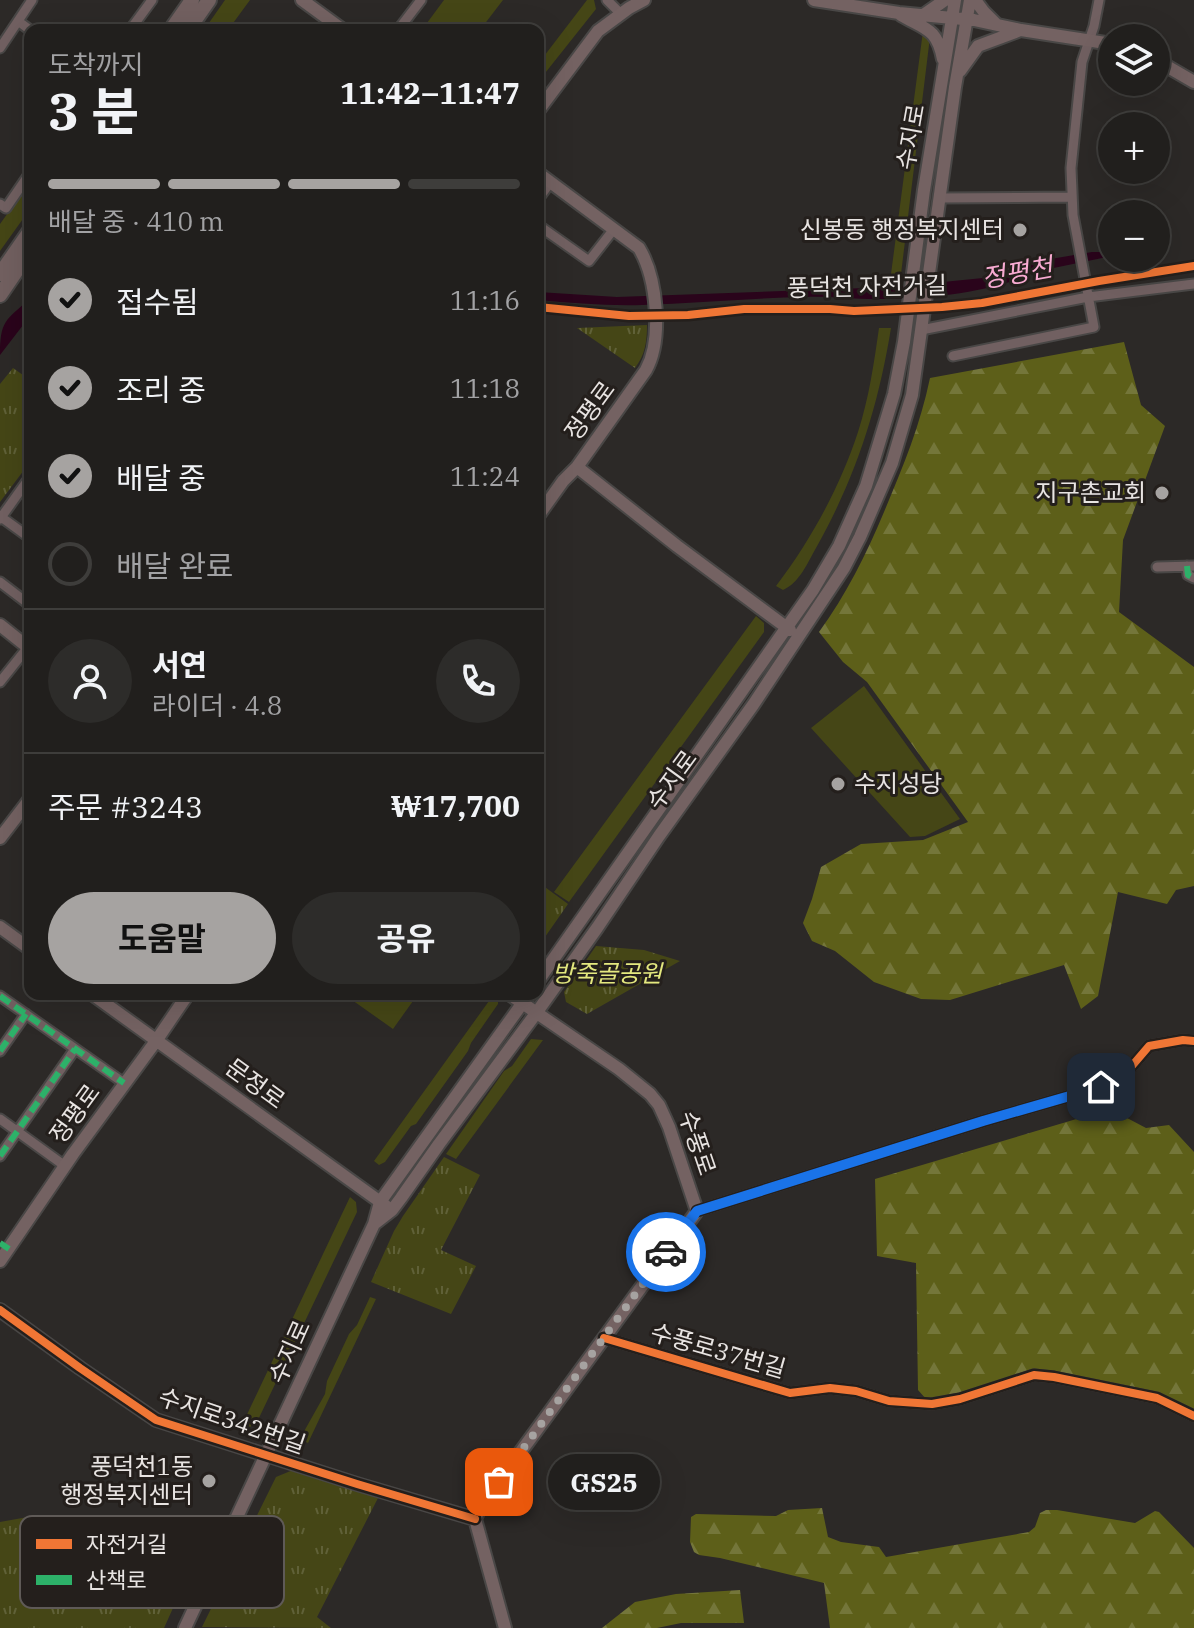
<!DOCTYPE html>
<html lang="ko">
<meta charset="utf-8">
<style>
body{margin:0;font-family:"IBM Plex Serif","Noto Sans KR",serif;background:#2d2c2a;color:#f1f3f6;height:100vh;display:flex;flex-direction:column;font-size:30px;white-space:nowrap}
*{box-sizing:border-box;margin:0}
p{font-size:26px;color:#a2a2a4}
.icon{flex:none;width:44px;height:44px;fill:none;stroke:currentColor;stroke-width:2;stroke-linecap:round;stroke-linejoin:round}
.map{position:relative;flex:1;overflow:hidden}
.drawer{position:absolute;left:24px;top:24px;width:520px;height:976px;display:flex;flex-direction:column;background:#211f1d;border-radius:16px;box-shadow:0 8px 32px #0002,0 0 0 2px #3e3d3b}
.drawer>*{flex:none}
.controls{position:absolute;left:1098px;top:24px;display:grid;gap:16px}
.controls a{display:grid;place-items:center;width:72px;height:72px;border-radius:50%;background:#211f1d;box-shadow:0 8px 32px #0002,0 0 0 2px #3e3d3b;font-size:40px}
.pin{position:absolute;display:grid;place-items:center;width:68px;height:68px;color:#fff;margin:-34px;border-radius:16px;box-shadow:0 4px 12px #0006}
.courier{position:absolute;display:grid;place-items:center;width:80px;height:80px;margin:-40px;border:6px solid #1a73e8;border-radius:50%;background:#fff;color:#222;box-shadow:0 2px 10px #0007}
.bubble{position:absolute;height:56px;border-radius:28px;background:#211f1d;box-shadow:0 8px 32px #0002,0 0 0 2px #3e3d3b;font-size:26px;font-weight:700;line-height:56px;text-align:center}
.headline em{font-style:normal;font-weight:700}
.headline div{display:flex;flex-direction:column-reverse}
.headline{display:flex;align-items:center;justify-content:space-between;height:136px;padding:0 24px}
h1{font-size:52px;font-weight:700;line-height:60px}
.bar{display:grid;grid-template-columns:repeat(4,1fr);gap:12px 8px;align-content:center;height:96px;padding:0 24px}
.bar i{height:10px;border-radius:6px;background:#3e3d3b}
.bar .on{background:#a6a3a1}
.bar p{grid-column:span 4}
.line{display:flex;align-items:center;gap:20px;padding:0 24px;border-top:2px solid #3e3d3b}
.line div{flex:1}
.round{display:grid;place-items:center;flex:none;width:84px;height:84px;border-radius:42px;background:#2d2c2a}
ol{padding:0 24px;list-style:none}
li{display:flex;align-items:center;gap:24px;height:88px}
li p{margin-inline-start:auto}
li .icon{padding:8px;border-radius:50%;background:#a6a3a1;color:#111;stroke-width:4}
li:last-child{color:#a2a2a4}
li i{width:44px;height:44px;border:4px solid #3e3d3b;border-radius:50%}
.action{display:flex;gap:16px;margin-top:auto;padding:16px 24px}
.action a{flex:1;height:92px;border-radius:48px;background:#a6a3a1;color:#111;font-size:32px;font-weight:700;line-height:92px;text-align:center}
.action a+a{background:#2d2c2a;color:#f1f3f6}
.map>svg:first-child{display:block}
</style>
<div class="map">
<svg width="1194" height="1628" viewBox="0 0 1194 1628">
<defs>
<pattern id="forest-firs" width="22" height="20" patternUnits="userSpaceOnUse" patternTransform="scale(2)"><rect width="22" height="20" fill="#5d5f19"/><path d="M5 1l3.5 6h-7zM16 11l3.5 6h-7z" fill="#74763a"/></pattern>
<pattern id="park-tufts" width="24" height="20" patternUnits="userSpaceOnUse" patternTransform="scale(2)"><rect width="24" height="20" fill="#454616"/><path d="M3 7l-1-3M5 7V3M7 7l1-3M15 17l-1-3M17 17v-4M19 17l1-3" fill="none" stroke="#606138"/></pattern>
</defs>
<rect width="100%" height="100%" fill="#2c2927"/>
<path fill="#454616" d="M225 0H250L228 30H204Z
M444 0H503L480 30H428L424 27Z
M587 0H594L596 9 538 82V64Z
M923 31 930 37 901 274H891Z
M30 182V209L0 251V224Z
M879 328H891C878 408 856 477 816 548 807 564 799 583 783 590L776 586C811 540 840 487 858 432 869 398 874 363 879 328Z
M756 616 764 623V632L569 902 554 892Z
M864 686 960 819 925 836 910 837 811 728Z
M356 994H418L393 1029 352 1000Z
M494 994 498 997V1004L471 1043 468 1051 416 1124 411 1126 385 1162 379 1165 374 1161Z
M531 1039 543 1040 456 1159 446 1154 504 1071 512 1066Z
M350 1197 356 1202 357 1212 258 1420 250 1427 242 1425Z
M370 1297 376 1299 308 1443 304 1441 302 1435 325 1394 327 1381 349 1334 357 1325Z"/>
<path fill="url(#forest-firs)" d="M1124 342 1141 405 1165 426 1123 540 1119 612 1194 667V886L1176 890 1167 904 1118 892 1098 996 1081 1009 1064 965 950 1000 921 999 874 982 835 951 812 941 803 923 812 899 821 867 861 844 923 840 968 822 867 682 843 662 819 632C846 595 866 555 884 512 903 467 920 426 930 378Z
M1110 1109 1146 1128 1169 1125 1194 1152V1411L1160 1393 1042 1370 954 1396 926 1399 918 1390 916 1263 877 1256 875 1179Z
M822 1508 828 1537 841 1542 879 1547 886 1557 1029 1532 1035 1527 1040 1513 1046 1510H1057L1135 1523 1155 1511 1159 1512 1194 1548V1628H830L824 1583 720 1558 699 1555 694 1552 690 1542 691 1517 696 1514 776 1516 788 1510Z
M740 1590 744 1623H681L657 1628H602L635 1602 676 1594Z"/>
<path fill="url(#park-tufts)" d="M647 325C647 342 645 355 635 368L577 328Z
M13 368 30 380V462L0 502V384Z
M538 882 568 904 538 947Z
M596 946 644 950 680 961 587 1014 566 1002 564 992Z
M444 1157 480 1175 441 1250 476 1266 451 1314 371 1282 394 1231 403 1216Z
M293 1470 378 1498 317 1617 331 1628 202 1627 276 1477Z
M28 1517C34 1522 40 1530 47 1535 67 1548 136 1529 160 1524L173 1608 164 1628H0V1522Z"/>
<path fill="#2a041b" d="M1092 252H1112V256L1034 272C996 292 928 299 885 299 859 300 832 296 806 297 751 298 696 303 642 305 607 306 572 303 538 300V292L617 297 893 287 983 278 1039 261Z
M30 299V316L0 355C0 322 5 320 30 299Z"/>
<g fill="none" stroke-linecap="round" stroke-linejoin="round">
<g stroke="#494746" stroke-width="13">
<path id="street" d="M607 0 621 14
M18 21 30 30
M130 30 152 0
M398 30 421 0
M0 48 32 0
M939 198 1071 197
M538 199 550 183
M0 204 6 208 30 173
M538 225 589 261 614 229
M921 330 1088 297 1194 284
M953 356 1094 327 1073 215 1071 168 1082 62 1094 26 1099 0
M1 517 30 538
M0 519 30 477
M1187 566 1188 575 1194 578
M1157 567 1194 566
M0 582 30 605
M0 682 28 647
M0 996 124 1083
M0 1051 26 1014
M0 1119 65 1166
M0 1156 75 1049
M697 1211 983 1121 1101 1087 1119 1081 1149 1046 1183 1040 1194 1041
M604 1338 790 1393 830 1388 856 1391 889 1401 932 1404 960 1399 1034 1375 1054 1377 1157 1398 1194 1416"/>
</g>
<g stroke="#494746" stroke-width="16">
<path id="secondary" d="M302 0 343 30
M814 0 899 13 974 20 1021 30 1112 44
M975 0 984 12 997 25
M901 15C925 29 937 28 943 59
M922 16 945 0
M1156 60 1194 82
M960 71 978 46 1018 31
M538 111 598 31 629 8 644 0
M538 173 639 248C657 278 663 339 646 370L577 467 563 481 538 516
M577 467 677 546 790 630
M0 625 30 649
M0 838 30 799
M0 927 30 949
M538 981 813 590 839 546 866 486 894 394 904 342 924 190 955 0
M92 994 386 1206
M374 1224 392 1210 401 1198 439 1144 537 1012 597 928 659 836 753 705 844 568 860 537 892 463 912 395 955 87 970 0
M0 1261 73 1154 156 1041 188 994
M0 1310 80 1368 156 1420 357 1484 475 1519
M185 1628 374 1224 380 1202 529 994
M505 1628 475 1519 481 1506 697 1211 669 1127 659 1105 650 1094 619 1069 509 994"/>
</g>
<g stroke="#494746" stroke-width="18">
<path id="primary" d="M171 30 192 0
M188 30 209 0
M0 274 30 231
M0 295 30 251"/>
</g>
<use href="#street" stroke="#716061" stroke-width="9"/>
<use href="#secondary" stroke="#746262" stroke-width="12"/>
<use href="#primary" stroke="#726060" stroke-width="14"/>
<path stroke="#2db169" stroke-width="6" stroke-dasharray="12 6" stroke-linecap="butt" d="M1187 566 1188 575 1194 578
M0 996 124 1083
M0 1051 26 1014
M0 1156 75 1049
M0 1243 9 1249"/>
<g stroke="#241f1c" stroke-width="13">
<path id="cycleway" d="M538 307 629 316 688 315 744 309H830L854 311 942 307 982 303 1099 281 1194 266
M697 1211 983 1121 1101 1087 1119 1081 1149 1046 1183 1040 1194 1041
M0 1310 80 1368 156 1420 357 1484 475 1519
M604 1338 790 1393 830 1388 856 1391 889 1401 932 1404 960 1399 1034 1375 1054 1377 1157 1398 1194 1416"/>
</g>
<use href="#cycleway" stroke="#f07635" stroke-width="8"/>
</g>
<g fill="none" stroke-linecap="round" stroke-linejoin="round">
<path stroke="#a6a3a1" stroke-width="8" stroke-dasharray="0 14.4" d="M499 1482 666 1252"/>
<path stroke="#1a73e8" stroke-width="10" d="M666 1252 697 1211 983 1121 1101 1087"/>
</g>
<g fill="#a6a3a1" stroke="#241f1c" stroke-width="3">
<circle cx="1020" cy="230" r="8"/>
<circle cx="1162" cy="493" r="8"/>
<circle cx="838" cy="784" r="8"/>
<circle cx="209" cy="1481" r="8"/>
</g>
<g text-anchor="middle" stroke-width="6" stroke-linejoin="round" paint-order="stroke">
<g font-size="24" fill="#e8e4e2" stroke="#241f1c">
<text transform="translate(911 137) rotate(-80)" y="8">수지로</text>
<text transform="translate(867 287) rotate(-1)" y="8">풍덕천 자전거길</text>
<text transform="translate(590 411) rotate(-54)" y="8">정평로</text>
<text transform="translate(672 780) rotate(-54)" y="8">수지로</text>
<text transform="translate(255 1084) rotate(36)" y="8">문정로</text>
<text transform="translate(75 1114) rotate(-54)" y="8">정평로</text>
<text transform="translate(697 1143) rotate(71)" y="8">수풍로</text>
<text transform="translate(718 1351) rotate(16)" y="8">수풍로37번길</text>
<text transform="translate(290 1352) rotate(-66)" y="8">수지로</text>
<text transform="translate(232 1421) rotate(19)" y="8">수지로342번길</text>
</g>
<g font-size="24" fill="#e8e4e2" stroke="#241f1c" text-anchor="end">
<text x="1004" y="238">신봉동 행정복지센터</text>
<text x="1146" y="501">지구촌교회</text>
<text x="854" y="792" text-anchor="start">수지성당</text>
<text x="193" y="1475">풍덕천1동<tspan x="193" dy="28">행정복지센터</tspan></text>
</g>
<g font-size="24" font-style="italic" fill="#e4e87f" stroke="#241f1c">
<text x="607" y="982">방죽골공원</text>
</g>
<g font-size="26" font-style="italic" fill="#f7aad1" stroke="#241f1c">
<text transform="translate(1017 273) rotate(-10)" y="9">정평천</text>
</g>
</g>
<rect x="20" y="1516" width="264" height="92" rx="12" fill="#241f1c" stroke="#5f5a57" stroke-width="2"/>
<rect x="36" y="1539" width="36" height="10" fill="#f07635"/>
<rect x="36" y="1575" width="36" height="10" fill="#2db169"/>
<g font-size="22" fill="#e8e4e2">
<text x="86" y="1552">자전거길</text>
<text x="86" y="1588">산책로</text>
</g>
</svg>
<div class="controls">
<a><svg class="icon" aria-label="layers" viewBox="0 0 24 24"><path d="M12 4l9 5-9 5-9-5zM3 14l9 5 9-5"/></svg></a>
<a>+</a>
<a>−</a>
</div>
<div class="pin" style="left:499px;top:1482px;background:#ea580c"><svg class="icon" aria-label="bag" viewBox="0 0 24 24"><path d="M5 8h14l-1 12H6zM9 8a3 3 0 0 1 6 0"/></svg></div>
<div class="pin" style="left:1101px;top:1087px;background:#1f2937"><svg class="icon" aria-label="home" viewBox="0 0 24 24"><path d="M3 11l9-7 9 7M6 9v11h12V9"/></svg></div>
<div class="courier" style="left:666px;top:1252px"><svg class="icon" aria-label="car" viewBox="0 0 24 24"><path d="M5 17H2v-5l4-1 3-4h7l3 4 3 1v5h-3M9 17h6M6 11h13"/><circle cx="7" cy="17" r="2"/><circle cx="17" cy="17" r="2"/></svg></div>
<div class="bubble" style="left:548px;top:1454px;width:112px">GS25</div>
<section class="drawer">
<div class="headline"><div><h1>3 분</h1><p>도착까지</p></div><em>11:42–11:47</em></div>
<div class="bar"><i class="on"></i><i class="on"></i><i class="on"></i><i></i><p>배달 중 · 410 m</p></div>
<ol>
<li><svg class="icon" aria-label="check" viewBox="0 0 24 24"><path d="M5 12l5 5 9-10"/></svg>접수됨<p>11:16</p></li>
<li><svg class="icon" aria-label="check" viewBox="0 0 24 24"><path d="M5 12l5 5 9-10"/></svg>조리 중<p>11:18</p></li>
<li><svg class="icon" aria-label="check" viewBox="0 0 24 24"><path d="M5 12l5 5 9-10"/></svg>배달 중<p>11:24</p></li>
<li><i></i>배달 완료</li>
</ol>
<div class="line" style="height:144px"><a class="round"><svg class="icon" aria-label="person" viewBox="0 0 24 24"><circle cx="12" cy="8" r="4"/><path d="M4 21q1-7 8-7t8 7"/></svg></a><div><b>서연</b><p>라이더 · 4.8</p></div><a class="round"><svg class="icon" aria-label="phone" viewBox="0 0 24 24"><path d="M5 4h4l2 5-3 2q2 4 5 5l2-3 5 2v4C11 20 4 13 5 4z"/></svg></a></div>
<div class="line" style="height:104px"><div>주문 #3243</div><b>₩17,700</b></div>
<div class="action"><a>도움말</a><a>공유</a></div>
</section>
</div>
